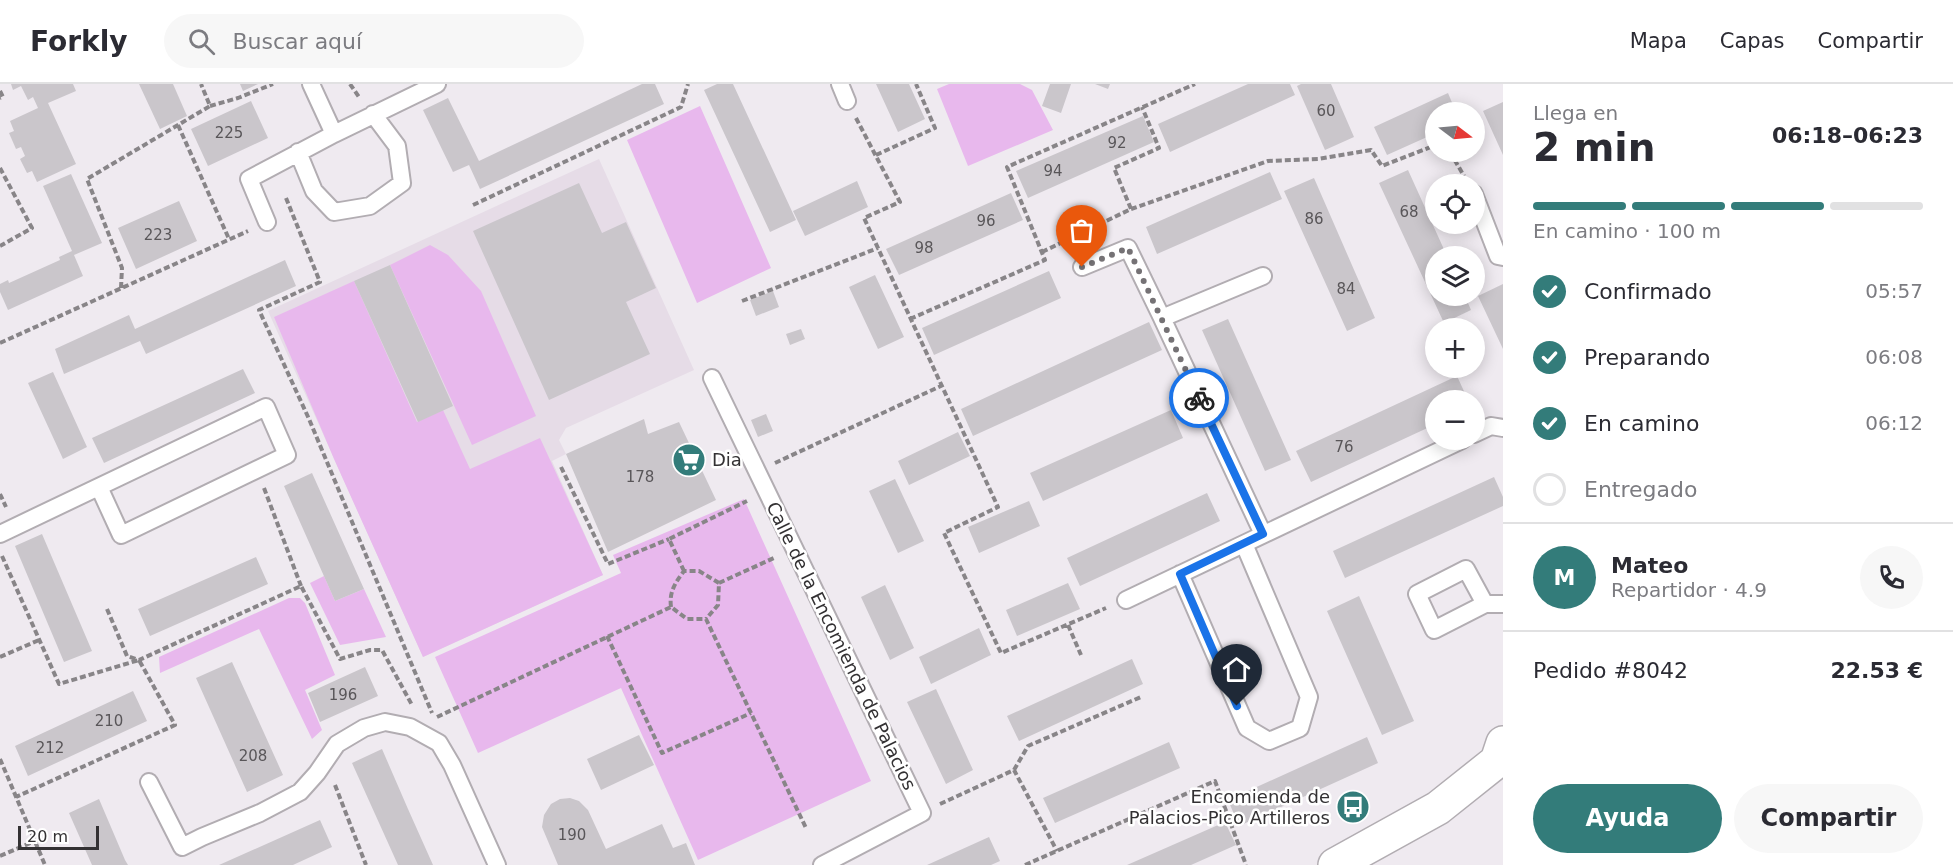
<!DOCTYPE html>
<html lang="es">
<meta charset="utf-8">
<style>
body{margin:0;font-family:"DejaVu Sans",sans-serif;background:#f7f7f7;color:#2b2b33;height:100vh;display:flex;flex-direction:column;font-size:22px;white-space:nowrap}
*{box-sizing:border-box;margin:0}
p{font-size:20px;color:#7c7c81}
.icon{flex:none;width:33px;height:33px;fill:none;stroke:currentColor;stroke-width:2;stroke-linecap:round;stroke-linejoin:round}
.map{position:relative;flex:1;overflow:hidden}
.details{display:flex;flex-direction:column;background:#fff;width:450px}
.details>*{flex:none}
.needle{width:39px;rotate:106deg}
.controls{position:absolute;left:1425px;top:18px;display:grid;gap:12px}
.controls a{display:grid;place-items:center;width:60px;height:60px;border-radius:50%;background:#fff;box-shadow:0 3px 15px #0003;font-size:30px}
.scale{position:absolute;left:18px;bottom:15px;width:81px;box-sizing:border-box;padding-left:6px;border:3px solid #333133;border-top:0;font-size:16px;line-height:21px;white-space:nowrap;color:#333133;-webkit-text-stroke:4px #fff;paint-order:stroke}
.pin{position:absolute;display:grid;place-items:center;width:51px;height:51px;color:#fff;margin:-62px -26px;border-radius:50% 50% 50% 0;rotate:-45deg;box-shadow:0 0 6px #0007}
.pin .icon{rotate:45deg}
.courier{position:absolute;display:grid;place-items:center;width:60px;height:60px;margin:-30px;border:4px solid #1a73e8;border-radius:50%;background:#fff;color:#222;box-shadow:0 2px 8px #0007}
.head em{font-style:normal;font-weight:700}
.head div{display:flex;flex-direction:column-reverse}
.head{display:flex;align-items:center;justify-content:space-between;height:102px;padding:0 30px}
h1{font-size:39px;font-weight:700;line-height:45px}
.bar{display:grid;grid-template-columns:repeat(4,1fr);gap:9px 6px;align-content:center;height:72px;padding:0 30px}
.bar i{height:8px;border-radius:4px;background:#e1e1e2}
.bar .selected{background:#337c7a}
.bar p{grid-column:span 4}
.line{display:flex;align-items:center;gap:15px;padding:0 30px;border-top:2px solid #e1e1e2}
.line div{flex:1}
.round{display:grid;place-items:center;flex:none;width:63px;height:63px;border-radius:32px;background:#f7f7f7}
ol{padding:0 30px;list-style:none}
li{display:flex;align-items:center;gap:18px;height:66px}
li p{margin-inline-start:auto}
li .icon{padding:6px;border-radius:50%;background:#337c7a;color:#fff;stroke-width:4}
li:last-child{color:#7c7c81}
li i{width:33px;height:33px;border:3px solid #e1e1e2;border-radius:50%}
.button{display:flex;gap:12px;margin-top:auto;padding:12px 30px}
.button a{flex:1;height:69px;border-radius:36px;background:#337c7a;color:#fff;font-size:24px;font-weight:700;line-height:69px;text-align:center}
.button a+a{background:#f7f7f7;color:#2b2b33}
header{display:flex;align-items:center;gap:36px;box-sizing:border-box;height:84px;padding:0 30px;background:#fff;border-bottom:2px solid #e1e1e2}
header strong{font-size:28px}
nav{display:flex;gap:33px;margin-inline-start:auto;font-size:21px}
.search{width:420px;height:54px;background:#f7f7f7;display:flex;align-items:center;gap:15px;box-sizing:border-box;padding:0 21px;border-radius:33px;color:#7c7c81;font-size:22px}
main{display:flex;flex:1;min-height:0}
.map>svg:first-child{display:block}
</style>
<header>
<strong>Forkly</strong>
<div class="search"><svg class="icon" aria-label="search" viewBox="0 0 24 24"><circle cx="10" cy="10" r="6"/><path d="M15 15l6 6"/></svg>Buscar aquí</div>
<nav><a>Mapa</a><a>Capas</a><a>Compartir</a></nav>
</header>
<main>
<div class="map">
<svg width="1503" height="781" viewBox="0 0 1503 781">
<rect width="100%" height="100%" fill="#efeaf0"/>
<path fill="#e6dce7" d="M599 75 694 286 566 344 559 356 566 370 552 377 603 491 423 573 268 227Z"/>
<path fill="#e8b8ed" d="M949 0H1020L1032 6 1053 46 968 82 937 5Z
M700 22 771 184 697 219 627 56Z
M430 161 448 171 481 207 536 332 472 361 390 181Z
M354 197 417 338 443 326 470 385 540 354 603 491 423 573 334 375 274 233Z
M744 415 871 697 698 776 621 604 478 669 435 573 621 489 613 471Z
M324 492 335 517 364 505 386 553 340 561 310 499Z
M289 514H300L305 519 335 591 305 606 322 646 312 655 259 545 160 589 159 573Z"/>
<path fill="#cac6cb" d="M11 0H73L76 7 48 19 76 80 37 98 32 87 27 89 20 75 25 72 21 63 16 65 9 49 14 47 10 37 38 24 33 13 28 16 21 2 13 6Z
M139 0H173L187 32 160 45Z
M240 0H258L243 7Z
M642 0H655L664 20 480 105 469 81 453 88 423 26 448 14 479 77Z
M717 0H733L796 136 770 148 704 6Z
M876 0H909L925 35 898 48Z
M1050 0H1071L1061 29 1042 22Z
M1095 0H1110L1108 5Z
M1248 0H1290L1295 11 1170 68 1158 40Z
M1301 0H1331L1354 53 1325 66 1297 2Z
M1448 9 1456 28H1436V49L1387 71 1374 43Z
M251 17 268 54 208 82 191 45Z
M1503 18V71L1483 27Z
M1143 32 1154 58 1028 114 1016 87Z
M1408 86 1447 172H1436V212H1465L1471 226 1444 239 1379 99Z
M1270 88 1282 115 1157 170 1146 143Z
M71 90 102 159 74 171 83 192 8 226 0 208V200L8 196 9 199 60 176 59 173 72 167 43 102Z
M1314 94 1375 234 1347 247 1284 107Z
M857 97 868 123 805 152 793 127Z
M579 99 602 149 626 138 656 204 626 218 650 270 549 316 473 147Z
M1011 109 1023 136 899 191 886 165Z
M179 117 197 157 136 185 118 144Z
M285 176 296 202 146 270 140 257 64 290 55 265 129 231 135 245Z
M390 181 453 322 418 338 354 197Z
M1049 187 1061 214 934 271 922 244Z
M875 191 904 253 878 265 849 203Z
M1503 200V265L1478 212Z
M773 207 779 223 756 232 750 216Z
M1228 235 1291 376 1265 387 1202 246Z
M1149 238 1162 266 973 352 961 325Z
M801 245 805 255 790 261 786 250Z
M243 285 255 309 104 379 92 354Z
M53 288 87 363 63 375 28 299Z
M1457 292 1468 316H1436V340L1311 398 1296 367Z
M1171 326 1183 354 1043 417 1030 389Z
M766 330 773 347 758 353 751 336Z
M644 335 648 350 679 338 716 416 608 468 566 370Z
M958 348 970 372 909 401 898 377Z
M312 389 364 505 335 517 284 402Z
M1494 393 1503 413V422L1345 494 1333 467Z
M895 395 924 457 898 469 869 407Z
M1207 409 1220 437 1080 502 1067 474Z
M1029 417 1040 442 979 469 968 443Z
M42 450 92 567 64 578 15 462Z
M256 473 268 500 150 552 138 525Z
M1068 499 1080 525 1017 552 1006 526Z
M885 501 914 564 890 576 861 513Z
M1359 512 1414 637 1382 651 1327 527Z
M979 544 991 571 931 600 919 573Z
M1132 575 1143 600 1019 657 1007 632Z
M232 578 283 691 247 708 196 594Z
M365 583 378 612 320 638 308 609Z
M936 605 973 686 946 700 907 618Z
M133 607 147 637 28 692 15 662Z
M639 651 654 681 601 706 587 675Z
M1367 653 1378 679 1239 742 1228 716Z
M1169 658 1180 684 1055 739 1043 714Z
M382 665 408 725 433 781H398L352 679Z
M570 714 579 717 588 726 606 765 662 740 673 764 686 759 695 781H558L542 743 544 731 551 720 560 715Z
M99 715 125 776 128 781H92L69 729Z
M320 736 332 763 293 781H219Z
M1225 738 1236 761 1191 781H1127Z
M989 753 1000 777 991 781H927Z"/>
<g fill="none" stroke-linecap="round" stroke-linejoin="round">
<g stroke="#b2adb2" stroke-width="20">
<path id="lane" d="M311 0 334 50 437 0
M840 0 847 17
M298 68 314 107 334 128 370 122 402 99 397 62 373 30
M1474 110 1498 172 1503 173
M267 138 249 95 334 50
M1082 183 1128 164 1162 234
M1263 192 1162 234 1263 450
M712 294 922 729 822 781
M1474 350 1491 342 1503 344
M0 450 266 323 287 371 121 451 99 403
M1180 490 1247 644 1269 657 1300 644 1309 613 1244 460
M1126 516 1462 356
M1485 520 1466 485 1417 510 1434 546 1485 520H1503
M149 698 182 763 202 753 260 729 300 708 317 689 337 660 364 644 385 638 410 643 439 659 452 681 497 781"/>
</g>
<g stroke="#b2adb2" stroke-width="36">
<path id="secondary" d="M1335 781 1438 724 1497 677 1503 659"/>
</g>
<path stroke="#888588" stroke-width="4" stroke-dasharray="6 3" stroke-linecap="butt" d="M350 0 359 13
M0 7 3 13 0 14
M210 22 238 14 273 0
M856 34 900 118 864 134 998 423 944 449 1001 569 1106 524
M178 41 229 155
M1450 68 1464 92
M876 71 935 44 916 0
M0 84 32 144 0 162
M286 114 320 198 259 226 309 335 432 629
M473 121 681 23 688 0
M1131 125 1268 77 1318 75 1371 66 1382 82 1436 61
M1042 168 1131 125 1114 84 1159 64 1142 23
M121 204 122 184 87 95 210 22 201 0
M742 217 878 164
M910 235 1045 176 1007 83 1195 0
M0 259 248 147
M775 379 943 301
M561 383 608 480 669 455
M264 404 301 502
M0 410 6 423
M2 472 59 600 139 576 175 641 16 713
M684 487 669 455 747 417
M719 499 776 473
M671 523C669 508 675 499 684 487H699L719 499 718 521 706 535
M107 525 127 572 139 576 301 502 340 575 370 566H382L412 621
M1068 541 1081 571
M607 552 662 669 751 629
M0 573 39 556
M437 633 671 523 687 535H706L806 744
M0 675 45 781
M1014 686 1028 662 1141 613
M335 701 366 781
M940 720 1014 686 1057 767
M0 772 35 757
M1025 781 1215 697 1246 781"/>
<use href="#lane" stroke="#fff" stroke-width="16"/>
<use href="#secondary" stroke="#fff" stroke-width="33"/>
</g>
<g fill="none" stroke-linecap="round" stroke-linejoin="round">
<path stroke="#757275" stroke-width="6" stroke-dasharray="0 10.8" d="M1082 183 1128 164 1199 314"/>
<path stroke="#1a73e8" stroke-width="8" d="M1199 314 1263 450 1180 490 1237 622"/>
</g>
<defs>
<g id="supermarket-disc" transform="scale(1.725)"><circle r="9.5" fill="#337c7a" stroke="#fff"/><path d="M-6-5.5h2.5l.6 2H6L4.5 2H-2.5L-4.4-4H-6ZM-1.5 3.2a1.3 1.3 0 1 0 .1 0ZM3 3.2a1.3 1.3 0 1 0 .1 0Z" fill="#fff"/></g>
<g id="bus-disc" transform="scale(1.725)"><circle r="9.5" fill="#337c7a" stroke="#fff"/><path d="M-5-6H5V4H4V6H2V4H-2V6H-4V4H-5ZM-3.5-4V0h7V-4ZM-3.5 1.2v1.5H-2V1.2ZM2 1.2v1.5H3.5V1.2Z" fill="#fff"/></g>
</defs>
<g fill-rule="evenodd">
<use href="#supermarket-disc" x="689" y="376"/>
<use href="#bus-disc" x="1353" y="723"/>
</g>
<g text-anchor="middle" stroke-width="5" stroke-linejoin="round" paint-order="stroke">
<g font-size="15" fill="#595659">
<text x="1326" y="32">60</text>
<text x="229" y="54">225</text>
<text x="1117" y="64">92</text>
<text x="1053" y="92">94</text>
<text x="1409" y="133">68</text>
<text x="1314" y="140">86</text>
<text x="986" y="142">96</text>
<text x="158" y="156">223</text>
<text x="924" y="169">98</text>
<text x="1346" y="210">84</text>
<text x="1344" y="368">76</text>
<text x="640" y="398">178</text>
<text x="343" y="616">196</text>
<text x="109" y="642">210</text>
<text x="50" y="669">212</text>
<text x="253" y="677">208</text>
<text x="572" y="756">190</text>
</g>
<g font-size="18" fill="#333133" stroke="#fff" text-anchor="start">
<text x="712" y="382">Dia</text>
<text x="1330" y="719" text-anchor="end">Encomienda de<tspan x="1330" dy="21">Palacios-Pico Artilleros</tspan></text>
</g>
<g font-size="18" fill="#333133" stroke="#fff">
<text transform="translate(841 562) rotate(64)" y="6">Calle de la Encomienda de Palacios</text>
</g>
</g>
</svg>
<div class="controls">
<a><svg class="needle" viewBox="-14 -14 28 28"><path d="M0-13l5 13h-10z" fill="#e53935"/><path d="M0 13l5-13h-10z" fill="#7c7c81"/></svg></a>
<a><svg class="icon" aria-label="locate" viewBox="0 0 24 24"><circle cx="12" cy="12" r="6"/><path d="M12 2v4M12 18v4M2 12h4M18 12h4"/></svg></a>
<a><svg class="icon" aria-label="layers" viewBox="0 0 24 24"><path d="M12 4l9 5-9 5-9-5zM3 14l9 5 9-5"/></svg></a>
<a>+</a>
<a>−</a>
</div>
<div class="scale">20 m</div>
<div class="pin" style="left:1082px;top:183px;background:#ea580c"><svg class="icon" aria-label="bag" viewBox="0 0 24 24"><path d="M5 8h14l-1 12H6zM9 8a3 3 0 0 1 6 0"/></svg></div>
<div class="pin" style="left:1237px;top:622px;background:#1f2937"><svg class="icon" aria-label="home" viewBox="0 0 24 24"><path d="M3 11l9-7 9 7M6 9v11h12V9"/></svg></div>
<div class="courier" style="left:1199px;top:314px"><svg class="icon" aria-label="bike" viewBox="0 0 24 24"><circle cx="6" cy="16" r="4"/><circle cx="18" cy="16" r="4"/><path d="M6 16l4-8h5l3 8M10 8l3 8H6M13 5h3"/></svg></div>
</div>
<section class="details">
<div class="head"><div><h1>2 min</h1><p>Llega en</p></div><em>06:18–06:23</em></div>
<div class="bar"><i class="selected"></i><i class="selected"></i><i class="selected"></i><i></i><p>En camino · 100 m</p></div>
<ol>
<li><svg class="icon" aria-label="check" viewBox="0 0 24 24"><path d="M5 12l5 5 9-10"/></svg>Confirmado<p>05:57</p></li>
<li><svg class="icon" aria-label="check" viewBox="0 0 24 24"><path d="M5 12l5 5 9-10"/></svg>Preparando<p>06:08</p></li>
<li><svg class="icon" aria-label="check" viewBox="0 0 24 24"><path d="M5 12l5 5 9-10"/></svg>En camino<p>06:12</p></li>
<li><i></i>Entregado</li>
</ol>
<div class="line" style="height:108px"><b class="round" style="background:#337c7a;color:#fff">M</b><div><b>Mateo</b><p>Repartidor · 4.9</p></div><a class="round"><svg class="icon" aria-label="phone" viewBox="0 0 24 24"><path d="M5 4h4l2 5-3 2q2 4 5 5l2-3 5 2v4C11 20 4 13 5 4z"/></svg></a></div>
<div class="line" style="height:78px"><div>Pedido #8042</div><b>22.53 €</b></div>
<div class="button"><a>Ayuda</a><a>Compartir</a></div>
</section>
</main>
